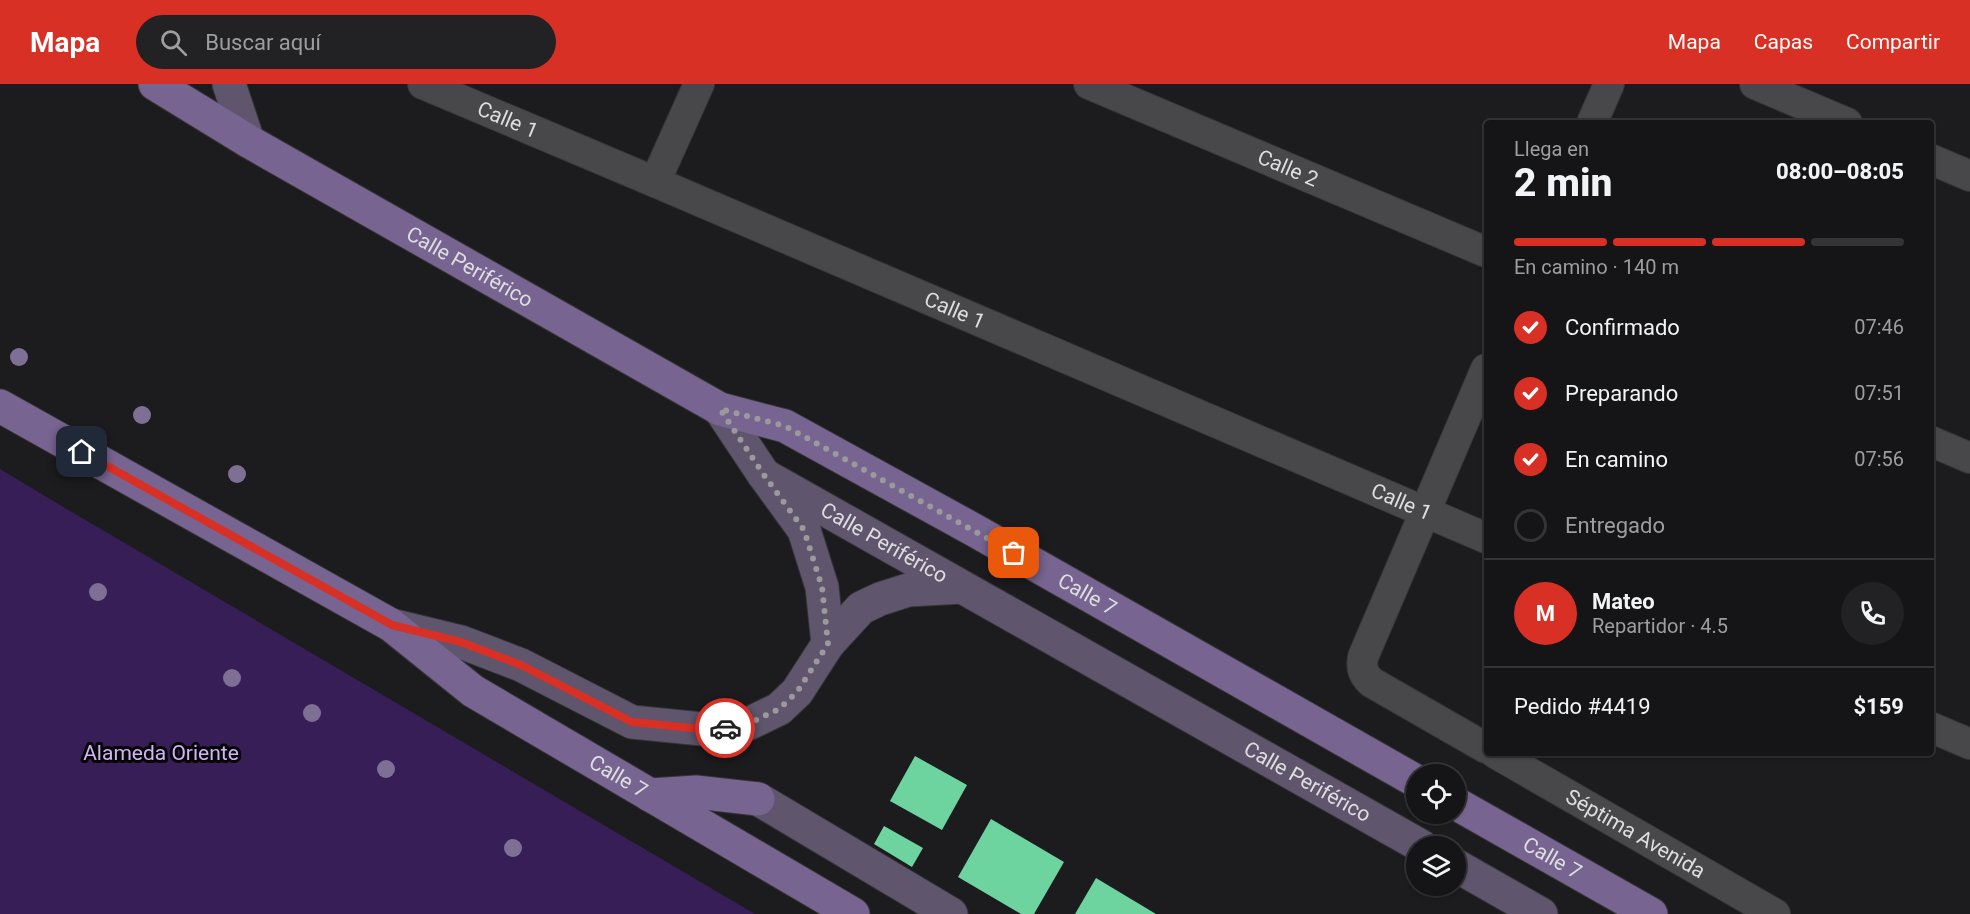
<!DOCTYPE html>
<html lang="es">
<meta charset="utf-8">
<style>
body{margin:0;font-family:Roboto,sans-serif;background:#222123;color:#f1f3f6;height:100vh;display:flex;flex-direction:column;font-size:22px;white-space:nowrap}
*{box-sizing:border-box;margin:0}
p{font-size:20px;color:#9d9ea1}
.icon{flex:none;width:33px;height:33px;fill:none;stroke:currentColor;stroke-width:2;stroke-linecap:round;stroke-linejoin:round}
.map{position:relative;flex:1;overflow:hidden}
.sheet{position:absolute;left:1484px;top:36px;width:450px;height:636px;display:flex;flex-direction:column;background:#151416;border-radius:6px;box-shadow:0 2px 4px #0004,0 0 0 2px #343335}
.sheet>*{flex:none}
.controls{position:absolute;left:1406px;top:680px;display:grid;gap:12px}
.controls a{display:grid;place-items:center;width:60px;height:60px;border-radius:50%;background:#151416;box-shadow:0 2px 4px #0004,0 0 0 2px #343335;font-size:30px}
.pin{position:absolute;display:grid;place-items:center;width:51px;height:51px;color:#fff;margin:-26px;border-radius:12px;box-shadow:0 3px 9px #0006}
.courier{position:absolute;display:grid;place-items:center;width:60px;height:60px;margin:-30px;border:4px solid #d93025;border-radius:50%;background:#fff;color:#222;box-shadow:0 2px 8px #0007}
.overview em{font-style:normal;font-weight:800}
.overview div{display:flex;flex-direction:column-reverse}
.overview{display:flex;align-items:center;justify-content:space-between;height:102px;padding:0 30px}
h1{font-size:39px;font-weight:800;line-height:45px}
.bar{display:grid;grid-template-columns:repeat(4,1fr);gap:9px 6px;align-content:center;height:72px;padding:0 30px}
.bar i{height:8px;border-radius:4px;background:#343335}
.bar .current{background:#d93025}
.bar p{grid-column:span 4}
.line{display:flex;align-items:center;gap:15px;padding:0 30px;border-top:2px solid #343335}
.line div{flex:1}
.round{display:grid;place-items:center;flex:none;width:63px;height:63px;border-radius:32px;background:#222123}
ol{padding:0 30px;list-style:none}
li{display:flex;align-items:center;gap:18px;height:66px}
li p{margin-inline-start:auto}
li .icon{padding:6px;border-radius:50%;background:#d93025;color:#fff;stroke-width:4}
li:last-child{color:#9d9ea1}
li i{width:33px;height:33px;border:3px solid #343335;border-radius:50%}
header{display:flex;align-items:center;gap:36px;box-sizing:border-box;height:84px;padding:0 30px;background:#d93025;color:#fff}
header strong{font-size:28px}
nav{display:flex;gap:33px;margin-inline-start:auto;font-size:21px}
.search{width:420px;height:54px;background:#222123;display:flex;align-items:center;gap:15px;box-sizing:border-box;padding:0 21px;border-radius:33px;color:#9d9ea1;font-size:22px}
.map>svg:first-child{display:block}
</style>
<header>
<strong>Mapa</strong>
<div class="search"><svg class="icon" aria-label="search" viewBox="0 0 24 24"><circle cx="10" cy="10" r="6"/><path d="M15 15l6 6"/></svg>Buscar aquí</div>
<nav><a>Mapa</a><a>Capas</a><a>Compartir</a></nav>
</header>
<div class="map">
<svg width="1970" height="830" viewBox="0 0 1970 830">
<rect width="100%" height="100%" fill="#1c1b1e"/>
<path fill="#381e56" d="M0 385 60 421 755 830H0Z"/>
<path fill="#6dd49f" d="M915 672 967 701 942 746 890 717Z
M991 735 1064 778 1034 830H1021L958 793Z
M884 742 923 764 912 783 874 760Z
M1096 794 1156 830H1075Z"/>
<g fill="none" stroke-linecap="round" stroke-linejoin="round">
<g stroke="#363537" stroke-width="32">
<g id="street">
<path id="s1" d="M423 0 655 98 1486 454"/>
<path id="s2" d="M1089 0 1486 168"/>
<path d="M1755 0 1847 39"/>
<path d="M1592 39 1609 0"/>
<path d="M1930 75 1970 92"/>
<path d="M655 98 699 0"/>
<path d="M1486 285 1363 573C1361 584 1363 590 1371 598L1486 664"/>
<path d="M1930 357 1970 374"/>
<path d="M1930 643 1970 660"/>
<path id="s3" d="M1495 669 1775 830"/>
</g>
</g>
<g stroke="#363537" stroke-width="35">
<g id="secondary">
<path d="M229 0 248 57"/>
<path d="M720 325 764 391 804 446 822 503 828 560"/>
<path id="s4" d="M764 391 1421 762"/>
<path d="M391 541 461 558 521 581 632 638 712 646 748 640 779 625 797 608 828 560 861 524 880 515 908 506 962 503"/>
<path d="M758 715 951 830"/>
<path d="M1455 781 1541 830"/>
</g>
</g>
<g stroke="#363537" stroke-width="35">
<g id="primary">
<path id="s5" d="M155 0 248 57 720 325 785 342 974 446 1416 697"/>
<path id="s6" d="M0 322 391 541 473 607 853 830"/>
<path d="M650 711 696 708 758 715"/>
<path id="s7" d="M1455 719 1651 830"/>
</g>
</g>
<use href="#street" stroke="#48474a" stroke-width="30"/>
<use href="#secondary" stroke="#5f556d" stroke-width="33"/>
<use href="#primary" stroke="#776491" stroke-width="33"/>
</g>
<g fill="#7e7094">
<circle cx="19" cy="273" r="9"/>
<circle cx="142" cy="331" r="9"/>
<circle cx="237" cy="390" r="9"/>
<circle cx="98" cy="508" r="9"/>
<circle cx="232" cy="594" r="9"/>
<circle cx="312" cy="629" r="9"/>
<circle cx="386" cy="685" r="9"/>
<circle cx="513" cy="764" r="9"/>
</g>
<g fill="none" stroke-linecap="round" stroke-linejoin="round">
<path stroke="#9a999b" stroke-width="6" stroke-dasharray="0 10.8" d="M725 644 748 640 779 625 797 608 828 560 822 503 804 446 764 391 720 325 785 342 1014 469"/>
<path stroke="#d93025" stroke-width="8" d="M82 368 392 541 461 558 521 581 632 638 712 646 725 644"/>
</g>
<g text-anchor="middle" stroke-width="6" stroke-linejoin="round" paint-order="stroke">
<g font-size="21" fill="#dedddf" stroke="#060607">
<text dy="7" stroke="none"><textPath href="#s1" startOffset="92">Calle 1</textPath></text>
<text dy="7" stroke="none"><textPath href="#s2" startOffset="216">Calle 2</textPath></text>
<text dy="7" stroke="none"><textPath href="#s5" startOffset="364">Calle Periférico</textPath></text>
<text dy="7" stroke="none"><textPath href="#s1" startOffset="578">Calle 1</textPath></text>
<text dy="7" stroke="none"><textPath href="#s1" startOffset="1064">Calle 1</textPath></text>
<text dy="7" stroke="none"><textPath href="#s4" startOffset="138">Calle Periférico</textPath></text>
<text dy="7" stroke="none"><textPath href="#s5" startOffset="1065">Calle 7</textPath></text>
<text dy="7" stroke="none"><textPath href="#s6" startOffset="722">Calle 7</textPath></text>
<text dy="7" stroke="none"><textPath href="#s4" startOffset="624">Calle Periférico</textPath></text>
<text dy="7" stroke="none"><textPath href="#s3" startOffset="162">Séptima Avenida</textPath></text>
<text dy="7" stroke="none"><textPath href="#s7" startOffset="112">Calle 7</textPath></text>
</g>
<g font-size="21" fill="#cfb5f5" stroke="#060607">
<text x="161" y="676">Alameda Oriente</text>
</g>
</g>
</svg>
<div class="controls">
<a><svg class="icon" aria-label="locate" viewBox="0 0 24 24"><circle cx="12" cy="12" r="6"/><path d="M12 2v4M12 18v4M2 12h4M18 12h4"/></svg></a>
<a><svg class="icon" aria-label="layers" viewBox="0 0 24 24"><path d="M12 4l9 5-9 5-9-5zM3 14l9 5 9-5"/></svg></a>
</div>
<div class="pin" style="left:1014px;top:469px;background:#ea580c"><svg class="icon" aria-label="bag" viewBox="0 0 24 24"><path d="M5 8h14l-1 12H6zM9 8a3 3 0 0 1 6 0"/></svg></div>
<div class="pin" style="left:82px;top:368px;background:#1f2937"><svg class="icon" aria-label="home" viewBox="0 0 24 24"><path d="M3 11l9-7 9 7M6 9v11h12V9"/></svg></div>
<div class="courier" style="left:725px;top:644px"><svg class="icon" aria-label="car" viewBox="0 0 24 24"><path d="M5 17H2v-5l4-1 3-4h7l3 4 3 1v5h-3M9 17h6M6 11h13"/><circle cx="7" cy="17" r="2"/><circle cx="17" cy="17" r="2"/></svg></div>
<section class="sheet">
<div class="overview"><div><h1>2 min</h1><p>Llega en</p></div><em>08:00–08:05</em></div>
<div class="bar"><i class="current"></i><i class="current"></i><i class="current"></i><i></i><p>En camino · 140 m</p></div>
<ol>
<li><svg class="icon" aria-label="check" viewBox="0 0 24 24"><path d="M5 12l5 5 9-10"/></svg>Confirmado<p>07:46</p></li>
<li><svg class="icon" aria-label="check" viewBox="0 0 24 24"><path d="M5 12l5 5 9-10"/></svg>Preparando<p>07:51</p></li>
<li><svg class="icon" aria-label="check" viewBox="0 0 24 24"><path d="M5 12l5 5 9-10"/></svg>En camino<p>07:56</p></li>
<li><i></i>Entregado</li>
</ol>
<div class="line" style="height:108px"><b class="round" style="background:#d93025;color:#fff">M</b><div><b>Mateo</b><p>Repartidor · 4.5</p></div><a class="round"><svg class="icon" aria-label="phone" viewBox="0 0 24 24"><path d="M5 4h4l2 5-3 2q2 4 5 5l2-3 5 2v4C11 20 4 13 5 4z"/></svg></a></div>
<div class="line" style="height:78px"><div>Pedido #4419</div><b>$159</b></div>
</section>
</div>
